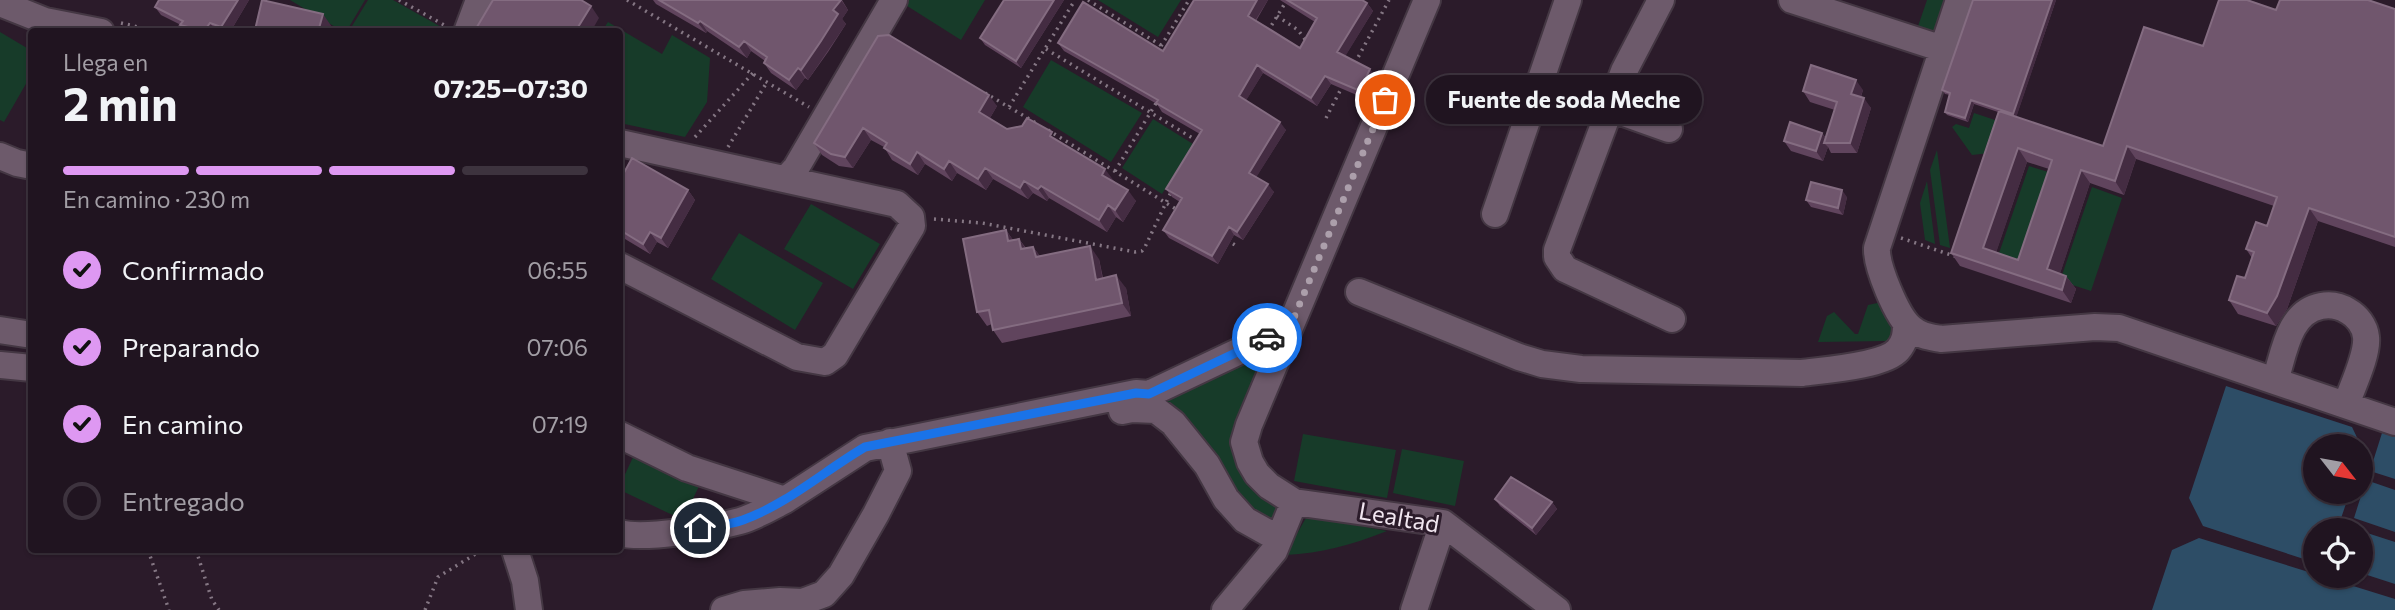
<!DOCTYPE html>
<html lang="es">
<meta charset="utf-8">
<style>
body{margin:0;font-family:Commissioner,sans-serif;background:#281d29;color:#f1f3f6;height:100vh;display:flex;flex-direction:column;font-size:26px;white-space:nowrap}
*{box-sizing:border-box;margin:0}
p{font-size:23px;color:#a29ea5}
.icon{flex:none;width:38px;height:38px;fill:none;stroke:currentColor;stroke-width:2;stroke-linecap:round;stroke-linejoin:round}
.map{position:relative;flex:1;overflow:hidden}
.details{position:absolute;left:28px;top:28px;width:595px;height:525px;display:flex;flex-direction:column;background:#201420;border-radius:7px;box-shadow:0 2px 5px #0004,0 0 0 2px #3d333e}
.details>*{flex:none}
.needle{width:46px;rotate:121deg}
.buttons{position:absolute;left:2303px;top:434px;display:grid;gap:14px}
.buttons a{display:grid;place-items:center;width:70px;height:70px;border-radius:50%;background:#201420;box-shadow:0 2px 5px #0004,0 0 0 2px #3d333e;font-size:35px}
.pin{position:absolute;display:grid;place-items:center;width:60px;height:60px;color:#fff;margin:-30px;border:4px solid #fff;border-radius:50%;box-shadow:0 2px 7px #0007}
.courier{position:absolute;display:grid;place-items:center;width:70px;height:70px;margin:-35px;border:5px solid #1a73e8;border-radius:50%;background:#fff;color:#222;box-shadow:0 2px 9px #0007}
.bubble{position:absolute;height:49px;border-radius:24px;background:#201420;box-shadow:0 2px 5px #0004,0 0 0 2px #3d333e;font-size:23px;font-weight:700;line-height:49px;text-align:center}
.overview em{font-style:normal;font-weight:700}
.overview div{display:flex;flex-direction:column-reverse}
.overview{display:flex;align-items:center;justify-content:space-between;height:119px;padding:0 35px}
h1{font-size:46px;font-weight:700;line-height:52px}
.bar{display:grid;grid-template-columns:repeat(4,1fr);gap:10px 7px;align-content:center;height:84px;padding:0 35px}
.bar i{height:9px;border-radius:5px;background:#3d333e}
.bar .active{background:#de98f2}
.bar p{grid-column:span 4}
ol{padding:0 35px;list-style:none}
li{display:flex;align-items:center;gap:21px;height:77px}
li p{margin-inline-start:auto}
li .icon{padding:7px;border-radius:50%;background:#de98f2;color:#111;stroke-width:4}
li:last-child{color:#a29ea5}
li i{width:38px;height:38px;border:4px solid #3d333e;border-radius:50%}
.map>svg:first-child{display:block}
</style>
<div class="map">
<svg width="2395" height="610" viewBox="0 0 2395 610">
<rect width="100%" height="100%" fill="#2b1b2a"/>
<path fill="#173b29" d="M290 0H365L346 32 342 31Z
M368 0H393L443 28 441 32 349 31Z
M907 0H985L961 40 904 4Z
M1098 0H1181L1158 37Z
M1927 0H1947L1935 35H1915Z
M608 22 662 54 672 35 710 58 707 102 685 137 620 123V32L602 31Z
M0 32 32 51 31 75 4 122 0 120Z
M1051 60 1142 113 1111 162 1023 107Z
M1974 113 2001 122 1990 153 1972 155 1952 127 1956 124 1969 128Z
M1153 119 1193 144 1162 194 1122 168Z
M1937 150 1950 248 1940 245 1930 170Z
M2029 166 2058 175 2026 269 1997 259Z
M1927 181 1935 244 1925 240 1920 203Z
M2092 187 2122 198 2091 291 2060 281Z
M811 204 880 244 853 289 784 249Z
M739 233 823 283 795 330 711 279Z
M1882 302 1895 322 1892 336 1886 341 1818 342 1827 316 1834 312 1855 334H1858L1868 305Z
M1269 349 1237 456C1250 484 1254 497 1284 510L1275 529 1252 514 1162 399Z
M1303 434 1396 450 1387 498 1294 481Z
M1402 449 1464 461 1455 506 1393 493Z
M635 453 700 484 683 520 620 490V485Z
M1307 516 1387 531C1351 545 1323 553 1285 555Z"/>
<path fill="#2d4d66" d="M2226 386 2352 427 2363 450 2361 458V446H2315V492H2350L2337 530H2315V558L2310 561 2203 526 2189 498Z
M2382 433 2395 437V479L2370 471Z
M2366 480 2395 490V532L2354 518Z
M2361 531 2395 542V584L2361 573Z
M2199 538 2315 574V576H2321L2395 599V610H2152L2172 550Z"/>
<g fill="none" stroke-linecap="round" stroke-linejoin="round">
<g stroke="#443743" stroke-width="30">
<path id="minor" d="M1427 0 1249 425 1244 442 1250 462 1257 474 1269 486 1294 502 1443 523 1557 610
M1661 0 1624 71 1557 250V257L1565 269 1672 319
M1792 0 1943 49
M1959 0 1877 248C1876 266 1897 317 1911 328 1920 336 1930 337 1941 339L2095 327 2119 328 2395 422
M0 3 45 21 101 32
M467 32 479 0
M1610 108 1669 129
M620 143 897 204 911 217 912 226 835 355 825 362 797 357 620 266
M0 156 17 163 32 166
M786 179 796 168 894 0
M1495 214 1568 0
M1359 292 1519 357 1542 364 1581 369 1802 373C1824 370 1884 366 1898 350 1905 342 1906 334 1906 324
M0 330 32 335
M0 365 32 368
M2275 381C2284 354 2288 312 2321 306 2331 304 2340 306 2348 311 2357 316 2365 326 2366 337 2368 355 2352 387 2346 405
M1122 411 1132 409 1156 410 1173 423 1207 465 1226 499 1245 520 1279 539
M620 435 687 468 785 500 865 448 1136 393 1149 394 1290 327
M620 533C643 540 714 528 740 521 755 517 771 507 785 500
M515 550 525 581 529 610
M724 610 744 604 780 601 803 602 824 594 841 575 876 514 898 471 890 442
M1225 610 1274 551 1294 502
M1414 610 1443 523"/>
</g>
<path stroke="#857784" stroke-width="3.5" stroke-dasharray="2 5" stroke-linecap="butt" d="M399 0 446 26
M627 0 809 107
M1088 0 1167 49
M1277 16 1298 30 1307 42
M121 23 160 32
M1268 31 1287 0
M1161 46 1189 0
M1046 49 1199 142
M1355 63 1389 0
M985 93 1036 123
M1009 107 1075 0
M1326 118 1343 85
M1048 130 1179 211
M695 137 753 73
M728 147 767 82
M1115 171 1158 100
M934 219 982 223 1135 252 1142 251 1145 247 1172 190
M1901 238 1957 257
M1227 240 1235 245
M148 550 169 610
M196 550 212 600 219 610
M425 610 438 577 482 550"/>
<use href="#minor" stroke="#6d5a6b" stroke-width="26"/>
</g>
<path fill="#60445d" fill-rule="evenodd" d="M159 0H249L230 32H185L181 25 161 15 155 7Z
M653 0H842L848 10 842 19 846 24 828 52 808 80 805 78 796 90 771 73 764 63 765 61 751 51 747 58 707 31 706 33 656 4Z
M1004 0H1064L1021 68 985 45 980 38Z
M1194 0H1268L1256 21 1300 48 1315 22 1280 0H1362L1367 3 1373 11 1345 56 1376 77 1366 99 1331 84 1317 106 1263 73 1246 100 1286 130 1256 177 1274 192 1243 240 1234 235 1218 264 1169 238 1163 230 1180 202 1172 197 1166 189 1200 134 1162 112 1157 104 1064 51 1058 43 1163 51Z
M1973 0H2056L2016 117 2103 146 2203 46 2276 10 2395 9V247L2318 221 2287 309 2276 326 2238 314 2229 300 2245 278 2252 258 2246 249 2267 226 2274 206 2136 159 2124 195 2090 183 2060 273 2066 276 2076 289 2071 303 1960 266 1951 253 1998 112 1974 104 1968 122 1947 115 1945 112 1950 95 1945 94 1942 90ZM2027 162 2049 169 2018 260 1996 252Z
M878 36 997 106 990 118 1007 129 1057 140 1114 181 1136 201 1123 222 1116 217 1107 232 1049 198 1047 201 1033 193 1028 199 993 179 986 190 957 173 952 181 925 164 918 175 892 160 884 147 871 140 853 168 839 166 822 155 814 143Z
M1863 90 1861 97 1871 108 1857 153H1831L1828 147 1823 161 1791 151 1784 141 1822 133 1826 138 1835 110 1810 102 1803 91Z
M620 180 688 190 695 200 668 248 657 242 650 254 620 236Z
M1847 197 1843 215 1811 207 1806 200Z
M1006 230 1013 240 1019 239 1026 248 1033 247 1040 256 1099 259 1103 278 1126 288 1131 316 1002 343 993 330 992 324 987 326 977 312Z
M1495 499 1552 502 1557 509 1536 535 1500 506Z"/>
<path fill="#442c42" d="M238 0H249L230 32H225L221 27Z
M841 0 848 10 842 19 846 24 808 80 801 70 833 10Z
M1054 0H1064L1021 68 1016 61Z
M1257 0H1268L1253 24 1248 16Z
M2052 0H2056L2016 118 2013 114Z
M1367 3 1373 11 1343 60 1337 52Z
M591 6 599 18 591 32H575Z
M323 14 332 27 331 32H318Z
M700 21 707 31 706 33 698 23Z
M210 23 216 31V32H205L204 31Z
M744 41 751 51 747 58 739 47Z
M1257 65 1263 73 1244 104 1239 96Z
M798 68 805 78 796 90 789 80Z
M1370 69 1376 77 1366 99 1360 91Z
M1325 76 1331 84 1317 106 1311 98Z
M1856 80 1863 90 1858 104 1851 94Z
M989 95 997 106 987 123 979 112Z
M1864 98 1871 108 1857 153 1850 143Z
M1971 100 1974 104 1968 122 1965 118Z
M1280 122 1286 130 1254 181 1249 173Z
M863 128 871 140 853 168 845 157Z
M1822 133 1829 143H1824L1828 147 1823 161 1816 151Z
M2127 146 2136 159 2124 195 2115 181Z
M2018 148 2027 162 1993 262 1983 248Z
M917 152 925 164 918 175 910 164Z
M949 161 957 173 952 181 944 169Z
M985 168 993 179 986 190 978 179Z
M1105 169 1114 181 1110 186 1102 175Z
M2081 170 2090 183 2057 283 2047 269Z
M1024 181 1033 193 1028 199 1020 188Z
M1268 184 1274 192 1243 240 1237 232Z
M1041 186 1049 198 1047 201 1038 189Z
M688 190 695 200 668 248 661 238Z
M1128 190 1136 201 1123 222 1115 210Z
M1842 190 1847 197 1843 215 1838 208Z
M1108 205 1116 217 1107 232 1099 220Z
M2309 208 2318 221 2287 309 2276 326 2267 313Z
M1229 227 1234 235 1218 264 1212 256Z
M1006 230 1015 243 1008 241Z
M650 232 657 242 650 254 643 244Z
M1019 239 1028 252 1021 249Z
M1090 246 1099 259 1105 293 1096 280Z
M1033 247 1043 260 1036 257Z
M1116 275 1126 288 1131 316 1122 303Z
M2066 276 2076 289 2071 303 2062 290Z
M1552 502 1557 509 1536 535 1532 528Z"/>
<path fill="#70566d" stroke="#846c81" stroke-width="2" fill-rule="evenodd" d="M159 0H238L221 27 210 23 204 31 180 25 183 21 155 7Z
M262 0 323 14 318 32H263L255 30Z
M493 0H581L591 6 575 32H474Z
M659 0H841L833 10 838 14 821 41 801 70 798 68 789 80 764 63 767 57 744 41 739 47 700 21 698 23Z
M1004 0H1054L1016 61 980 38Z
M1194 0H1257L1248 16 1300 48 1317 18 1287 0H1362L1367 3 1337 52 1370 69 1360 91 1325 76 1311 98 1257 65 1239 96 1280 122 1249 173 1268 184 1237 232 1229 227 1212 256 1163 230 1182 198 1166 189 1202 130 1156 103 1158 100 1058 43 1083 2 1163 51Z
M1973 0H2052L2013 114 1971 100 1965 118 1945 112 1950 93 1942 90Z
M2219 0H2247L2276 10 2280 0H2368L2395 9V237L2309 208 2277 296 2267 313 2229 300 2237 276 2245 278 2254 252 2246 249 2256 222 2267 226 2277 197 2127 146 2115 181 2081 170 2047 269 2066 276 2062 290 1951 253 1999 111 2103 146 2144 27 2203 46ZM2018 148 2052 160 2018 260 1983 248Z
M889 35 989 95 979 112 1007 129 1022 126 1027 118 1052 132 1050 136 1105 169 1102 175 1128 190 1115 210 1108 205 1099 220 1041 186 1038 189 1024 181 1020 188 985 168 978 179 949 161 944 169 917 152 910 164 884 148 887 143 863 128 845 157 831 154 814 143 878 36Z
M1811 65 1856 80 1851 94 1864 98 1850 143H1824L1837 102 1803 91Z
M1790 122 1822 133 1816 151 1784 141Z
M632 158 688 190 661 238 650 232 643 244 620 230V180Z
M1811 182 1842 190 1838 208 1806 200Z
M1006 230 1008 241 1019 239 1021 249 1033 247 1036 257 1090 246 1096 280 1116 275 1122 303 993 330 989 310 977 312 963 239Z
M1511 477 1552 502 1532 528 1495 499Z"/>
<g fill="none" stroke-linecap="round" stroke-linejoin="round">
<path stroke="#ac9fab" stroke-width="7" stroke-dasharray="0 12.6" d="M1267 338 1290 327 1385 100"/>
<path stroke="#1a73e8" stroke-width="9" d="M700 528C714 526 730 525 743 520 789 503 824 471 865 447L1136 393 1149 394 1267 338"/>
</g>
<g text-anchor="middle" stroke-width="6" stroke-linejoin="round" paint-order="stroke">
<g font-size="24" fill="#f1e6f0" stroke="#2b1b2a">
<text transform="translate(1399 518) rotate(10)" y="8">Lealtad</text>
</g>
</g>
</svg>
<div class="buttons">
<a><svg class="needle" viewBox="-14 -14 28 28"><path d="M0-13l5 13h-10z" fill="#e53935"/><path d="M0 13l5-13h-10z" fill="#a29ea5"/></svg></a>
<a><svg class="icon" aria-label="locate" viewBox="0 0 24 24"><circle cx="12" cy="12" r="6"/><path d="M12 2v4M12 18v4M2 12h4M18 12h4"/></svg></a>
</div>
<div class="pin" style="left:1385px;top:100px;background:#ea580c"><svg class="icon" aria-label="bag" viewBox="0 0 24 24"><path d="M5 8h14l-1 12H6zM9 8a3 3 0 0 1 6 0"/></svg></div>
<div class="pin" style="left:700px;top:528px;background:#1f2937"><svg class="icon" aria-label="home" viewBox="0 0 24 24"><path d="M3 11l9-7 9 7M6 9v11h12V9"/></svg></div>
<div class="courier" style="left:1267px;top:338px"><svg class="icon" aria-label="car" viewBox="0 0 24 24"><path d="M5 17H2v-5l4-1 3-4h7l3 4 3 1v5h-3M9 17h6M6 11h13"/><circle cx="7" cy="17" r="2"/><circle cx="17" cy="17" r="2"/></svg></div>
<div class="bubble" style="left:1426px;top:75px;width:276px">Fuente de soda Meche</div>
<section class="details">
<div class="overview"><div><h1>2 min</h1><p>Llega en</p></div><em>07:25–07:30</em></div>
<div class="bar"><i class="active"></i><i class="active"></i><i class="active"></i><i></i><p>En camino · 230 m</p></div>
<ol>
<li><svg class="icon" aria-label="check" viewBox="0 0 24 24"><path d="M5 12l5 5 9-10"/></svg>Confirmado<p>06:55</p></li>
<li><svg class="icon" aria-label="check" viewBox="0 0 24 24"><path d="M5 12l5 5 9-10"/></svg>Preparando<p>07:06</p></li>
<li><svg class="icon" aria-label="check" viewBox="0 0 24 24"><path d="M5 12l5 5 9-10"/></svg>En camino<p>07:19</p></li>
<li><i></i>Entregado</li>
</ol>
</section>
</div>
